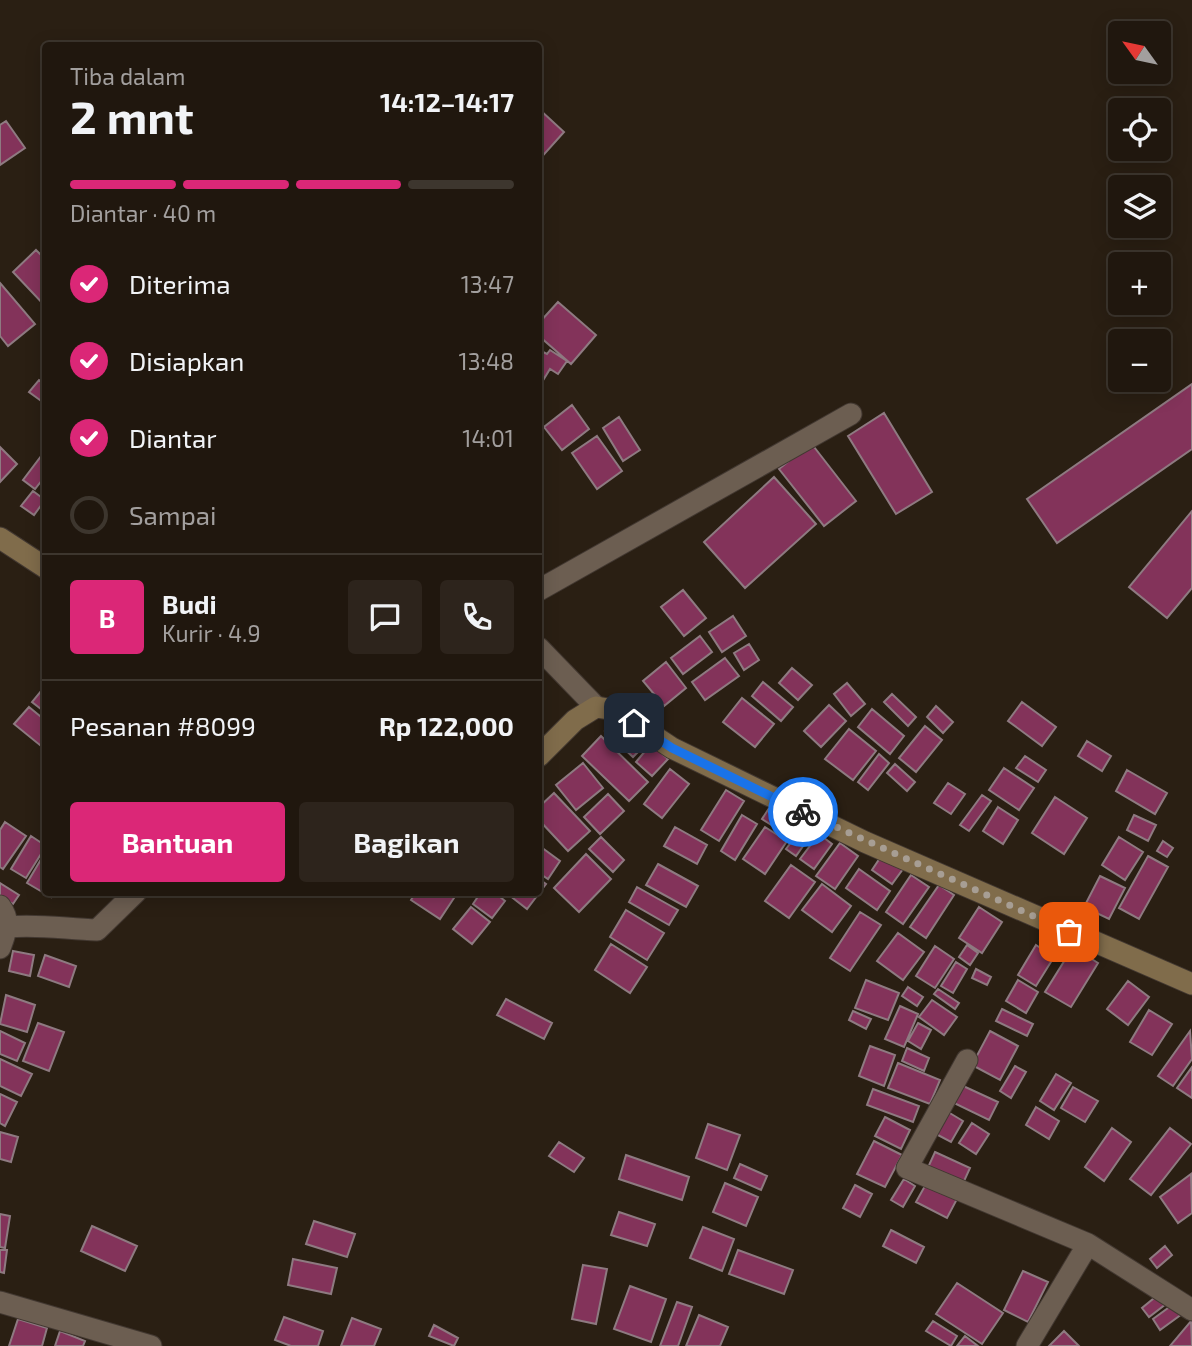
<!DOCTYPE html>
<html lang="id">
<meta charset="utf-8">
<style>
body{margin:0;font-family:"Exo 2",sans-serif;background:#2d241c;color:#f1f3f6;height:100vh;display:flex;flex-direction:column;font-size:26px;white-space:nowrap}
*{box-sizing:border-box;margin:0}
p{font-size:23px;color:#a29f9e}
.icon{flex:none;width:38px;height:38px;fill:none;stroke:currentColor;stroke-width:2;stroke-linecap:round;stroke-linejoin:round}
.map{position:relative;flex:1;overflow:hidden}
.details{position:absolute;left:42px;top:42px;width:500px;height:854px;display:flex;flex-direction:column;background:#20170e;border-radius:7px;box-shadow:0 4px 18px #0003,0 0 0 2px #3d362e}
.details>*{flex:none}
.needle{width:46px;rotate:303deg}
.buttons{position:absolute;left:1108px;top:21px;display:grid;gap:14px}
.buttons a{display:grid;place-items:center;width:63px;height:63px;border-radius:7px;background:#20170e;box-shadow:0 4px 18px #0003,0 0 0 2px #3d362e;font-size:35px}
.pin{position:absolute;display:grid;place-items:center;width:60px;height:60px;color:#fff;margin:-30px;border-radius:14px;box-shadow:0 4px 10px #0006}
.courier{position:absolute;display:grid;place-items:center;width:70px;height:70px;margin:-35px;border:5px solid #1a73e8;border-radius:50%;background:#fff;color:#222;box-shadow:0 2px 9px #0007}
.summary em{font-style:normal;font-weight:700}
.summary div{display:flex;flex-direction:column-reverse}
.summary{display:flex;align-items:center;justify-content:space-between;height:119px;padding:0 28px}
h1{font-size:46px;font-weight:700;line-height:52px}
.bar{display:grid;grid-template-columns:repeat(4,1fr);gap:10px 7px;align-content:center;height:84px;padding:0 28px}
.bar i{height:9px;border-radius:5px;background:#3d362e}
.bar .active{background:#db2777}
.bar p{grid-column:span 4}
.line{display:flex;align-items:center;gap:18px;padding:0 28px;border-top:2px solid #3d362e}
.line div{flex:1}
.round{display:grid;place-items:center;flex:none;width:74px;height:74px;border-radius:7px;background:#2d241c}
ol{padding:0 28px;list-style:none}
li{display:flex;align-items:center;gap:21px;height:77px}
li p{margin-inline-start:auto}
li .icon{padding:7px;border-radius:50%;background:#db2777;color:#fff;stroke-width:4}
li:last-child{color:#a29f9e}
li i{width:38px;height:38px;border:4px solid #3d362e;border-radius:50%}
.primary-button{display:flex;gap:14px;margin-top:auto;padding:14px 28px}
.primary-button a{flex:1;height:80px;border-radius:7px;background:#db2777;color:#fff;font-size:28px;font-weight:700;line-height:80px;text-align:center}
.primary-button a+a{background:#2d241c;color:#f1f3f6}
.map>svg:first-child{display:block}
</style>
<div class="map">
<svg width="1192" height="1346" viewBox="0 0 1192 1346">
<rect width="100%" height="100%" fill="#2a1f13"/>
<path fill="#83335a" stroke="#8e7a81" stroke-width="2" d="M539 109 564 132 539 160Z
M6 121 25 148 0 165V125Z
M36 250 46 260V307L13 272Z
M0 283 35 324 8 346 0 336Z
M558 302 596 335 571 364 539 336V323Z
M539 350 547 354 550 350 567 361 558 374 550 369 539 387Z
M39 380 46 385 44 403 29 392Z
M1192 384V449L1057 543 1027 499Z
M572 405 589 429 562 450 544 427Z
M884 413 932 492 896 514 848 436Z
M619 417 640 450 623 461 603 428Z
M597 436 622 471 597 489 572 453Z
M811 443 856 501 824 526 779 469Z
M0 447 17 464 0 482Z
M42 455 46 458V475L35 489 23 480Z
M774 477 816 524 745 588 704 542Z
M33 491 45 500 34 515 21 506Z
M1192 511V588L1167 618 1129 587Z
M683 590 706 618 684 636 661 607Z
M733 616 746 636 722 652 709 632Z
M700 636 712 652 683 674 671 658Z
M749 644 759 660 744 670 734 653Z
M725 658 739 676 705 700 692 682Z
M666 662 686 688 664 706 643 681Z
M792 668 812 685 798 700 779 683Z
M763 682 793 707 781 721 752 696Z
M847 683 865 704 851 716 834 694Z
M46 685V713L32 702Z
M892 694 916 717 908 726 884 702Z
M742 698 774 724 755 747 723 722Z
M1022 702 1056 727 1042 746 1008 721Z
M829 705 846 721 821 747 804 731Z
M936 706 953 722 943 733 927 717Z
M29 707 46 721V750L14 724Z
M872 709 904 736 890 754 858 727Z
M617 719 645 745 633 757 605 731Z
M925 726 942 740 916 772 899 758Z
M849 729 876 751 853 780 825 759Z
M601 736 648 782 629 801 582 756Z
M1087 741 1111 756 1102 771 1078 756Z
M651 744 668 759 652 776 636 762Z
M879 754 889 763 868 790 858 782Z
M1025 756 1046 770 1038 782 1016 768Z
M583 763 603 788 576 810 556 785Z
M895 764 915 782 907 791 887 773Z
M1004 768 1034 788 1019 810 989 790Z
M670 769 689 784 662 818 644 804Z
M1127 770 1167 793 1155 814 1116 791Z
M948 783 965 794 951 814 934 803Z
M726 790 744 801 719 841 701 830Z
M554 793 590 831 568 851 539 820V807Z
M608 794 624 811 600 834 584 817Z
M982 795 991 801 969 831 960 825Z
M1055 797 1087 818 1064 854 1032 833Z
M773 802 796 816 786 834 762 819Z
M998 807 1018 820 1003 844 983 831Z
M742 815 757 824 735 860 721 851Z
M1134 815 1156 825 1148 841 1127 830Z
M5 822 26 836 3 869 0 867V830Z
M804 825 813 832 796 856 786 849Z
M675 827 707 845 697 864 664 846Z
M765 827 787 841 765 874 743 859Z
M819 834 832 844 814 869 800 859Z
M31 836 46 846 26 878 11 869Z
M601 837 624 860 613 872 589 849Z
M1119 837 1143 852 1125 880 1102 865Z
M1163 841 1173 848 1167 857 1157 851Z
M840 843 858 856 835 889 816 876Z
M541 847 560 861 548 879 539 873Z
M586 854 611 879 579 912 554 888Z
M882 855 903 869 892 884 872 870Z
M43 856 46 857V892H53L51 897 27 883Z
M1148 856 1168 867 1139 919 1119 908Z
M658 864 698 886 686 907 646 885Z
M791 865 815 882 789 918 765 901Z
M859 869 890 891 877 910 846 888Z
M911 875 929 887 903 924 886 912Z
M1100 876 1125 888 1109 919 1084 907Z
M539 879 546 884 527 909 505 892H539Z
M0 883 19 895 13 904 0 896Z
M822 884 851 906 832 932 802 910Z
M939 885 954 895 926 938 910 927Z
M637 887 678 910 669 925 629 902Z
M416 892H453L456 895 440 919 411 900Z
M481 892H494L505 901 492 918 473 904Z
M471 907 490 922 472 944 453 929Z
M979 907 1002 922 982 953 959 938Z
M626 910 664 933 647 960 610 937Z
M860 912 881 925 850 971 830 958Z
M1046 929 1067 941 1060 952 1040 940Z
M898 933 924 952 903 980 877 961Z
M611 944 647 967 630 993 595 970Z
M967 945 978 953 970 965 959 957Z
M1036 945 1054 957 1036 986 1018 975Z
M935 946 954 959 935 988 916 976Z
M1073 947 1098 963 1071 1007 1045 992Z
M13 951 34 955 30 976 9 971Z
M45 955 76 966 69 987 38 976Z
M956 962 967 969 953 993 941 986Z
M976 969 991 977 987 985 972 978Z
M866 980 899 993 888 1020 855 1008Z
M1018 980 1038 992 1026 1013 1006 1001Z
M1128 981 1149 997 1128 1025 1107 1009Z
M908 987 923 997 917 1006 902 996Z
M938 989 959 1003 955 1009 934 994Z
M6 995 35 1005 27 1032 0 1024Z
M506 999 552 1023 544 1039 497 1015Z
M932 1000 957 1017 944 1035 919 1017Z
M900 1006 918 1014 904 1047 885 1039Z
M1002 1009 1033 1024 1027 1036 996 1021Z
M1149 1010 1172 1024 1152 1055 1130 1042Z
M853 1011 871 1019 866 1029 849 1020Z
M38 1023 64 1032 49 1071 23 1061Z
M918 1023 931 1030 921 1049 908 1041Z
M0 1031 25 1043 17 1061 0 1054Z
M990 1031 1018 1046 1000 1080 972 1065Z
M1190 1031 1192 1059 1173 1086 1158 1076Z
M870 1046 895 1055 884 1086 859 1076Z
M907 1048 929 1058 924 1071 902 1061Z
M0 1059 32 1074 21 1096 0 1086Z
M898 1063 940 1080 930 1104 888 1088Z
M1015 1066 1026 1072 1011 1098 1000 1091Z
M1192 1067V1098L1177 1088Z
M1056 1074 1071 1083 1054 1110 1040 1101Z
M961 1085 998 1102 989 1120 954 1103Z
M1073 1087 1098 1101 1085 1122 1061 1108Z
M873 1089 919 1106 913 1122 867 1105Z
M0 1094 17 1102 5 1126 0 1123Z
M1036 1107 1059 1121 1049 1139 1026 1125Z
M948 1112 963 1121 951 1142 936 1134Z
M885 1117 910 1130 901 1149 875 1136Z
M972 1123 989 1134 976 1154 959 1143Z
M708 1124 740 1135 727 1170 696 1158Z
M1112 1128 1131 1142 1104 1181 1085 1167Z
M1170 1128 1191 1144 1151 1195 1130 1179Z
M0 1132 18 1137 11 1162 0 1159Z
M874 1141 902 1155 885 1187 857 1174Z
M559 1142 584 1158 574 1172 549 1156Z
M935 1152 970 1168 960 1190 925 1174Z
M626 1155 689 1177 682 1200 619 1179Z
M740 1164 767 1176 761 1190 734 1178Z
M1191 1174 1192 1213 1178 1223 1160 1197Z
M904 1179 915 1186 903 1207 891 1200Z
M725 1183 758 1197 746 1226 713 1212Z
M926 1184 957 1199 947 1218 916 1202Z
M855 1185 872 1194 860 1217 843 1208Z
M619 1212 655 1224 647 1246 611 1235Z
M0 1214 10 1216 5 1248 0 1247Z
M314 1221 355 1234 347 1257 306 1244Z
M92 1226 137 1246 125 1271 81 1251Z
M703 1227 734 1239 722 1271 690 1258Z
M891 1230 924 1247 916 1263 883 1246Z
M1165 1246 1172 1255 1157 1268 1150 1259Z
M0 1250H7L4 1273 0 1272Z
M738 1250 793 1270 784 1294 729 1274Z
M293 1259 337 1268 331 1294 288 1285Z
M583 1265 607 1269 596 1324 572 1319Z
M1023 1271 1048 1282 1028 1322 1004 1310Z
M957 1283 1003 1313 982 1344 936 1314Z
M630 1286 666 1299 651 1342 614 1329Z
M1159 1294 1166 1304 1149 1317 1142 1308Z
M677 1302 692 1307 678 1346H660Z
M1175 1303 1182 1314 1160 1330 1153 1319Z
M699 1315 728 1327 720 1346H686Z
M284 1317 323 1331 318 1346H291L275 1340Z
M352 1318 381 1329 374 1346H341Z
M18 1319 47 1328 42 1346H9Z
M933 1321 957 1336 951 1346 926 1331Z
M1191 1321 1192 1346H1170Z
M434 1325 458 1338 454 1346 429 1336Z
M60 1331 85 1341 83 1346H55Z
M1064 1331 1079 1346H1049Z
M965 1336 978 1346H957Z"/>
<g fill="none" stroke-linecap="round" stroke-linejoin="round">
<g stroke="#423831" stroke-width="23">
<path id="street" d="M539 590 851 414
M539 648 596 707
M0 906C11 921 6 932 0 948
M8 927C38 924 66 929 97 930L136 892
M967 1060 907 1168 1088 1244 1192 1310
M0 1302 151 1346
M1027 1346 1088 1244"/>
</g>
<g stroke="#423831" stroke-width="23">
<path id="secondary" d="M0 538 46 568
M539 756 575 720 596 707 615 710 672 748 865 842 1192 984"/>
</g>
<use href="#street" stroke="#6c5e51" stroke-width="21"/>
<use href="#secondary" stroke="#806c4b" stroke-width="21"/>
</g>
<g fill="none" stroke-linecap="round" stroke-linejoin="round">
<path stroke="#a79e94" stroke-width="7" stroke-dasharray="0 12.6" d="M803 812 1069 932"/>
<path stroke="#1a73e8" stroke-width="9" d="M634 723 672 748 803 812"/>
</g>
</svg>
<div class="buttons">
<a><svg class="needle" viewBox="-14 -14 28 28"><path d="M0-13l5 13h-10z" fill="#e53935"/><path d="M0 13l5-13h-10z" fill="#a29f9e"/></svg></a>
<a><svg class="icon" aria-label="locate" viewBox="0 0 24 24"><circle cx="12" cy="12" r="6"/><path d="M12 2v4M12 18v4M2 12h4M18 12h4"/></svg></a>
<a><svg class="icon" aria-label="layers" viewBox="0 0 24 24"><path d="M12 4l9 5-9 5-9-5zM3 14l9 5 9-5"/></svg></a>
<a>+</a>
<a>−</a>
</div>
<div class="pin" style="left:1069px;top:932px;background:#ea580c"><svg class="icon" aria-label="bag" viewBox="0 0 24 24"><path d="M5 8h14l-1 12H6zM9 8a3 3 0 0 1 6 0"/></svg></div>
<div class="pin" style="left:634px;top:723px;background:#1f2937"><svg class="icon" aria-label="home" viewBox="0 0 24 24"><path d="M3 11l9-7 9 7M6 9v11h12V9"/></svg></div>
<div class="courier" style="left:803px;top:812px"><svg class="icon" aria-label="bike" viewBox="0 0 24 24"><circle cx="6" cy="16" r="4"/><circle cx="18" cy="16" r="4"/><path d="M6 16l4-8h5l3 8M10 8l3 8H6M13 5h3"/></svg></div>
<section class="details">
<div class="summary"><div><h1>2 mnt</h1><p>Tiba dalam</p></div><em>14:12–14:17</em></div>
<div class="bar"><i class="active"></i><i class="active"></i><i class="active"></i><i></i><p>Diantar · 40 m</p></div>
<ol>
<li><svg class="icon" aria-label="check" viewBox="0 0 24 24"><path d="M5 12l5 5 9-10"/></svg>Diterima<p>13:47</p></li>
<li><svg class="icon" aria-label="check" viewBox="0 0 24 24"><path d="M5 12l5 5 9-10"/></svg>Disiapkan<p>13:48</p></li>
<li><svg class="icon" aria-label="check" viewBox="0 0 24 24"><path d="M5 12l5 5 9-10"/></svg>Diantar<p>14:01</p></li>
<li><i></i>Sampai</li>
</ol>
<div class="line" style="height:126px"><b class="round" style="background:#db2777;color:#fff">B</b><div><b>Budi</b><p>Kurir · 4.9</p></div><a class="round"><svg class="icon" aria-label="chat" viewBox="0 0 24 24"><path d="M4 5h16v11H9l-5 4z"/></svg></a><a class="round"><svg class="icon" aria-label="phone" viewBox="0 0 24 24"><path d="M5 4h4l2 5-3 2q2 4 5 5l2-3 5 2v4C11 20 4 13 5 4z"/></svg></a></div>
<div class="line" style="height:91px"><div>Pesanan #8099</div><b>Rp 122,000</b></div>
<div class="primary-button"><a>Bantuan</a><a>Bagikan</a></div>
</section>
</div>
